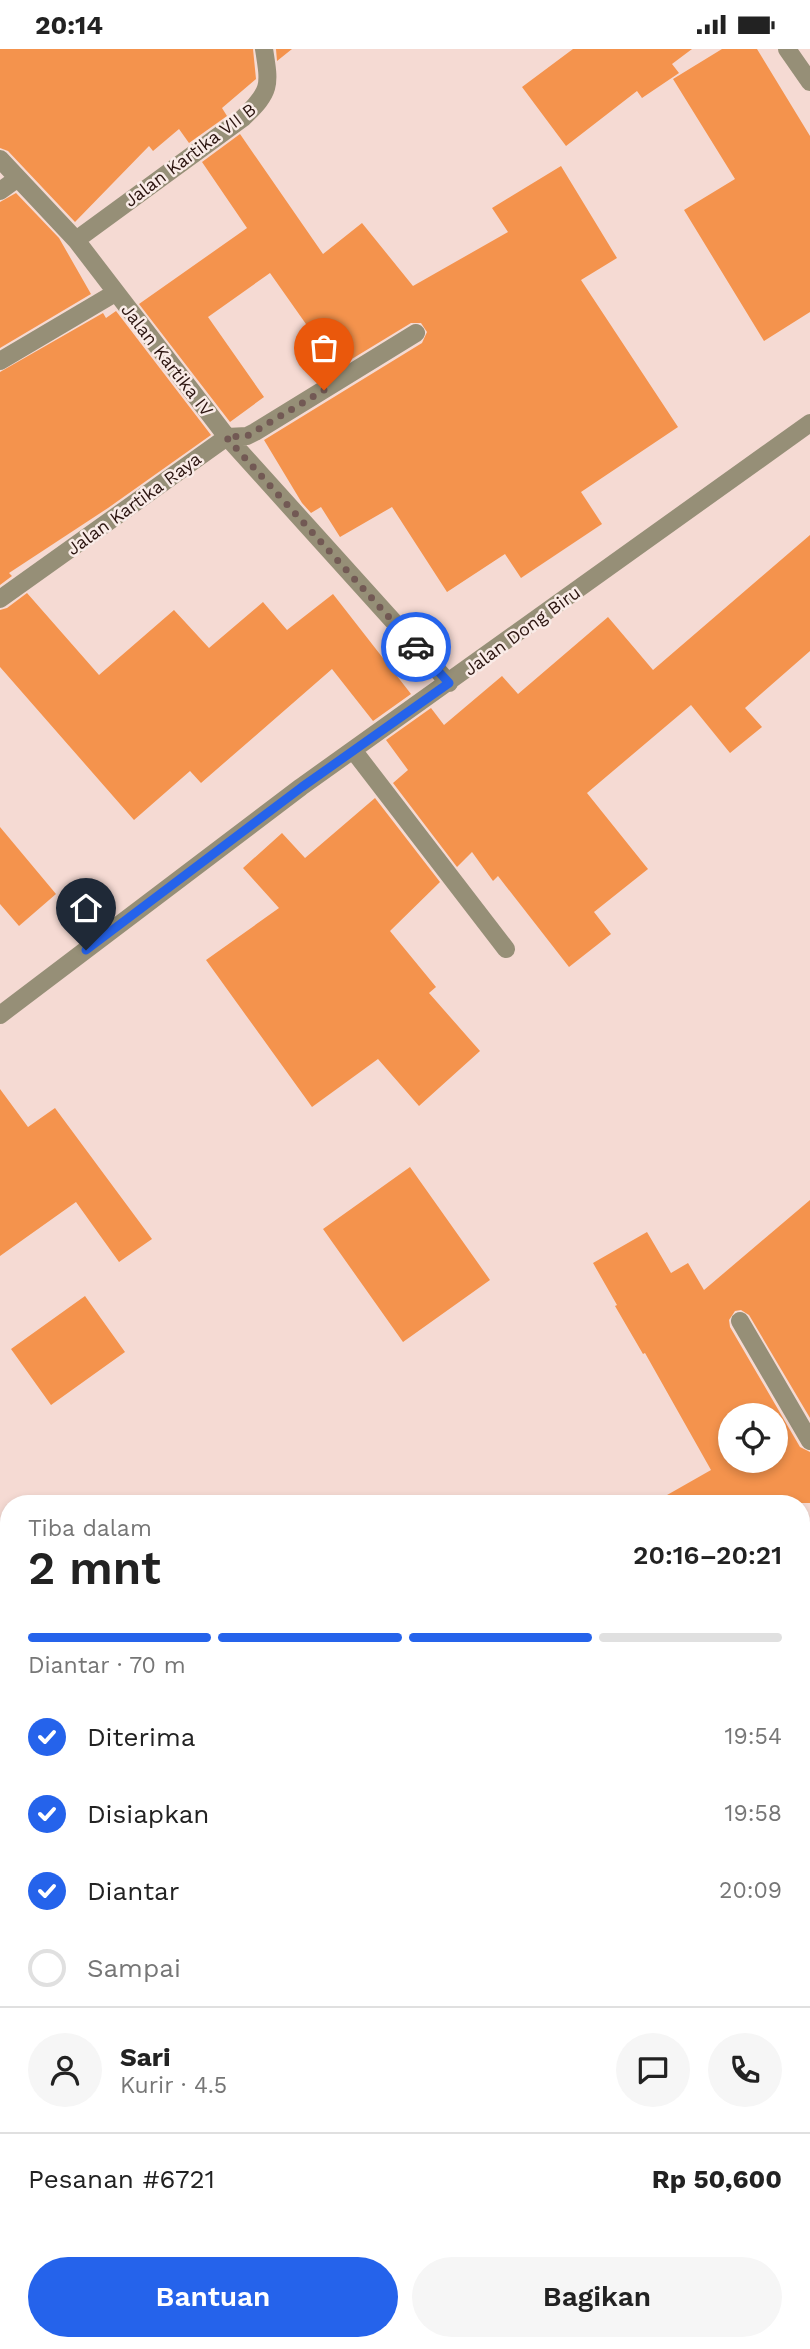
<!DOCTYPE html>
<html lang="id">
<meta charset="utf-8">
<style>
body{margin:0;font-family:"Work Sans",sans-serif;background:#f6f6f6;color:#222;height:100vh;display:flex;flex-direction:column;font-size:26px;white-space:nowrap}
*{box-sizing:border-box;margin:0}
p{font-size:23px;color:#767676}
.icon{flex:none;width:38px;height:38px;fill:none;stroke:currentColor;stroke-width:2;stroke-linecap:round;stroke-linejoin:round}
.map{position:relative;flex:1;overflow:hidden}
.panel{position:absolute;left:0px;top:1446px;width:810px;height:856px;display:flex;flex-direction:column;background:#fff;border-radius:28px 28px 0 0;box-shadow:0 4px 10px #0003}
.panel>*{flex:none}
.tools{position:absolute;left:718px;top:1354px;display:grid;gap:14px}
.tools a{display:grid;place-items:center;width:70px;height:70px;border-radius:50%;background:#fff;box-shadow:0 4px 10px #0003;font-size:35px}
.pin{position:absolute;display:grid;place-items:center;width:60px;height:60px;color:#fff;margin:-72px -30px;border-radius:50% 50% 50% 0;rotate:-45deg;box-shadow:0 0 7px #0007}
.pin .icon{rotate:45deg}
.courier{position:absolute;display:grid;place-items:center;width:70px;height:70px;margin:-35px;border:5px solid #2563eb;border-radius:50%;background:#fff;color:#222;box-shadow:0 2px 9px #0007}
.headline em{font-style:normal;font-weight:600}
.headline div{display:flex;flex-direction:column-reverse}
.headline{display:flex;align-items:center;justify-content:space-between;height:119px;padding:0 28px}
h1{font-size:46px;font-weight:600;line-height:52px}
.bar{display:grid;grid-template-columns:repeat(4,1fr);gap:10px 7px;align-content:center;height:84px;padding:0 28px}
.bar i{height:9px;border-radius:5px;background:#e0e0e0}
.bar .on{background:#2563eb}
.bar p{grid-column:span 4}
.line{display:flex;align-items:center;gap:18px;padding:0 28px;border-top:2px solid #e0e0e0}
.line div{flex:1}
.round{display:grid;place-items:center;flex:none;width:74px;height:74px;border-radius:37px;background:#f6f6f6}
ol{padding:0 28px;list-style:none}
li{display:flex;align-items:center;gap:21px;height:77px}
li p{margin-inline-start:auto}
li .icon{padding:7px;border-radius:50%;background:#2563eb;color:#fff;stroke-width:4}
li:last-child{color:#767676}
li i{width:38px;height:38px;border:4px solid #e0e0e0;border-radius:50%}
.primary-button{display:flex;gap:14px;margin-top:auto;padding:14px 28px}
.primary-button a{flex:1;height:80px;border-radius:42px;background:#2563eb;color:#fff;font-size:28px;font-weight:600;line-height:80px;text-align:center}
.primary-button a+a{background:#f6f6f6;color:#222}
.status{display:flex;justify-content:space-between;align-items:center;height:49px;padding:0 35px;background:#fff;direction:ltr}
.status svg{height:19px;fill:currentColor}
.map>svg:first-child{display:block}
</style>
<div class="status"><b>20:14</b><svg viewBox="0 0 49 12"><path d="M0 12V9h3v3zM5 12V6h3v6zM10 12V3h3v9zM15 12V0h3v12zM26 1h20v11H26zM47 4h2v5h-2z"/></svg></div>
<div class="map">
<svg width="810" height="2300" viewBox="0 0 810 2300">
<rect width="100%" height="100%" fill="#f5dad3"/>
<path fill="#f4934d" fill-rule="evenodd" d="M0 0H253L256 30 222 59 227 67 189 94 179 80 153 102 149 97 75 173 8 102 0 99Z
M276 0H292L277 12Z
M573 0H692L672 15 679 24 642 49 637 42 566 97 522 38Z
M722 0H757L810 87V263L764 292 684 161 735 130 673 30Z
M240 85 323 205 362 174 413 237 508 183 492 159 561 117 617 209 581 231 678 378 581 443 602 475 521 529 505 505 447 543 392 458 340 488 321 458 311 464 302 454 264 391 422 294 427 283 421 274H411L337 319 270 224 208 268 264 348 230 373 139 255 247 179 202 113Z
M16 144 59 189 91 245 0 299V153Z
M116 262 211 386 108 459 9 524 12 527 0 536V323L103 264 106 269Z
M810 486V602L745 659 762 678 730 704 691 656 587 744 648 820 594 863 611 885 569 918 498 827 493 832 472 803 457 818 393 734 408 721 386 691 431 659 444 676 502 627 518 645 608 568 653 621Z
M27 544 99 626 174 561 209 599 263 553 287 581 333 545 411 645 373 672 332 620 201 734 190 722 134 771 0 618V561L7 559Z
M375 749 440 833 390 882 436 938 429 944 480 1002 419 1057 378 1010 312 1058 206 911 279 859 243 819 282 784 305 809Z
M0 778 56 845 19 877 0 855Z
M0 1040 28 1078 55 1059 152 1190 119 1213 76 1153 0 1207Z
M410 1118 490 1231 403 1293 323 1180Z
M810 1151V1369L749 1266 741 1261 735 1262 729 1271 730 1278 800 1398 810 1403V1454H653L711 1421 645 1304 643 1305 615 1257 617 1256 593 1214 647 1183 671 1224 688 1214 704 1241ZM730 1367H775V1412H730Z
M85 1247 125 1303 51 1356 11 1300Z"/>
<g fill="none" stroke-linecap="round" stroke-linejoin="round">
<path stroke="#968f77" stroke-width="18" d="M787 0 810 33
M0 110 76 191 227 388 449 634
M0 142 18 129
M76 191 243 69C271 42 270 37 264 0
M0 312 115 244
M0 550 227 388 247 387 255 383 416 284
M353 701 506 900
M0 966 301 738 810 374
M740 1272 810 1392
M802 1728 810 1722
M0 2294 9 2288"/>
</g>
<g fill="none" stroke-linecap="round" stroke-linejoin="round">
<path stroke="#725954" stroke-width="7" stroke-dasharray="0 12.6" d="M324 341 247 387 226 388 416 598"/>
<path stroke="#2563eb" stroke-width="9" d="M86 901 302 738 449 634 416 598"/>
</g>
<g text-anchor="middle" stroke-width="5" stroke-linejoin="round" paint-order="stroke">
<g font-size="18" fill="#2b140f" stroke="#f9ebe7">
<text transform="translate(190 106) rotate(-37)" y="6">Jalan Kartika VII B</text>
<text transform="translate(167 311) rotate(52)" y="6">Jalan Kartika IV</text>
<text transform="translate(134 455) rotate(-36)" y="6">Jalan Kartika Raya</text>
<text transform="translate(522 582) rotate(-36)" y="6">Jalan Dong Biru</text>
</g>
</g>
</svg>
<div class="tools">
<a><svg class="icon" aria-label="locate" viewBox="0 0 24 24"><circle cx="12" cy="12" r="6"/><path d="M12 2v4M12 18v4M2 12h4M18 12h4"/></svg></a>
</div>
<div class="pin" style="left:324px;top:341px;background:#ea580c"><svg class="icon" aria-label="bag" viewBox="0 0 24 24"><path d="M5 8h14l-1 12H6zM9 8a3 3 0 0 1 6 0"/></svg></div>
<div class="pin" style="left:86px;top:901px;background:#1f2937"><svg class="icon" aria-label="home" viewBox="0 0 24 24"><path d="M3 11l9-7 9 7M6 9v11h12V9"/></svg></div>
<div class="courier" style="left:416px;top:598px"><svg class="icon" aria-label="car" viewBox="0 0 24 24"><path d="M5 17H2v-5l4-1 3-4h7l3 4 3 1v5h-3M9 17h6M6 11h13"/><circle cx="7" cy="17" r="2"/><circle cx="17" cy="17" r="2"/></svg></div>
<section class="panel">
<div class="headline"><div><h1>2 mnt</h1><p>Tiba dalam</p></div><em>20:16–20:21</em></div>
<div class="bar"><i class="on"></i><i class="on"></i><i class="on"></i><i></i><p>Diantar · 70 m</p></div>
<ol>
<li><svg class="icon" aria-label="check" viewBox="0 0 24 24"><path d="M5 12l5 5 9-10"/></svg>Diterima<p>19:54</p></li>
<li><svg class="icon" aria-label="check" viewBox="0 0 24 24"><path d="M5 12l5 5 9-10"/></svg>Disiapkan<p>19:58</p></li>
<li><svg class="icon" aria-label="check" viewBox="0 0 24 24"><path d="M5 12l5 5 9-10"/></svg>Diantar<p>20:09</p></li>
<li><i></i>Sampai</li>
</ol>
<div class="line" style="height:126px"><a class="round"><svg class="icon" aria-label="person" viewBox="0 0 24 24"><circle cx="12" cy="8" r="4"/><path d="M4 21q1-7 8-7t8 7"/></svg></a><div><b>Sari</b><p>Kurir · 4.5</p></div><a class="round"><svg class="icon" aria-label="chat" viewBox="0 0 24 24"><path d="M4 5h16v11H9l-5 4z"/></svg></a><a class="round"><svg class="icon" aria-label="phone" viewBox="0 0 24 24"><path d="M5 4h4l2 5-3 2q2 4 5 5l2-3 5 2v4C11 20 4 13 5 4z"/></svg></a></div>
<div class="line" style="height:91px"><div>Pesanan #6721</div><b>Rp 50,600</b></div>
<div class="primary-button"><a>Bantuan</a><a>Bagikan</a></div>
</section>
</div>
